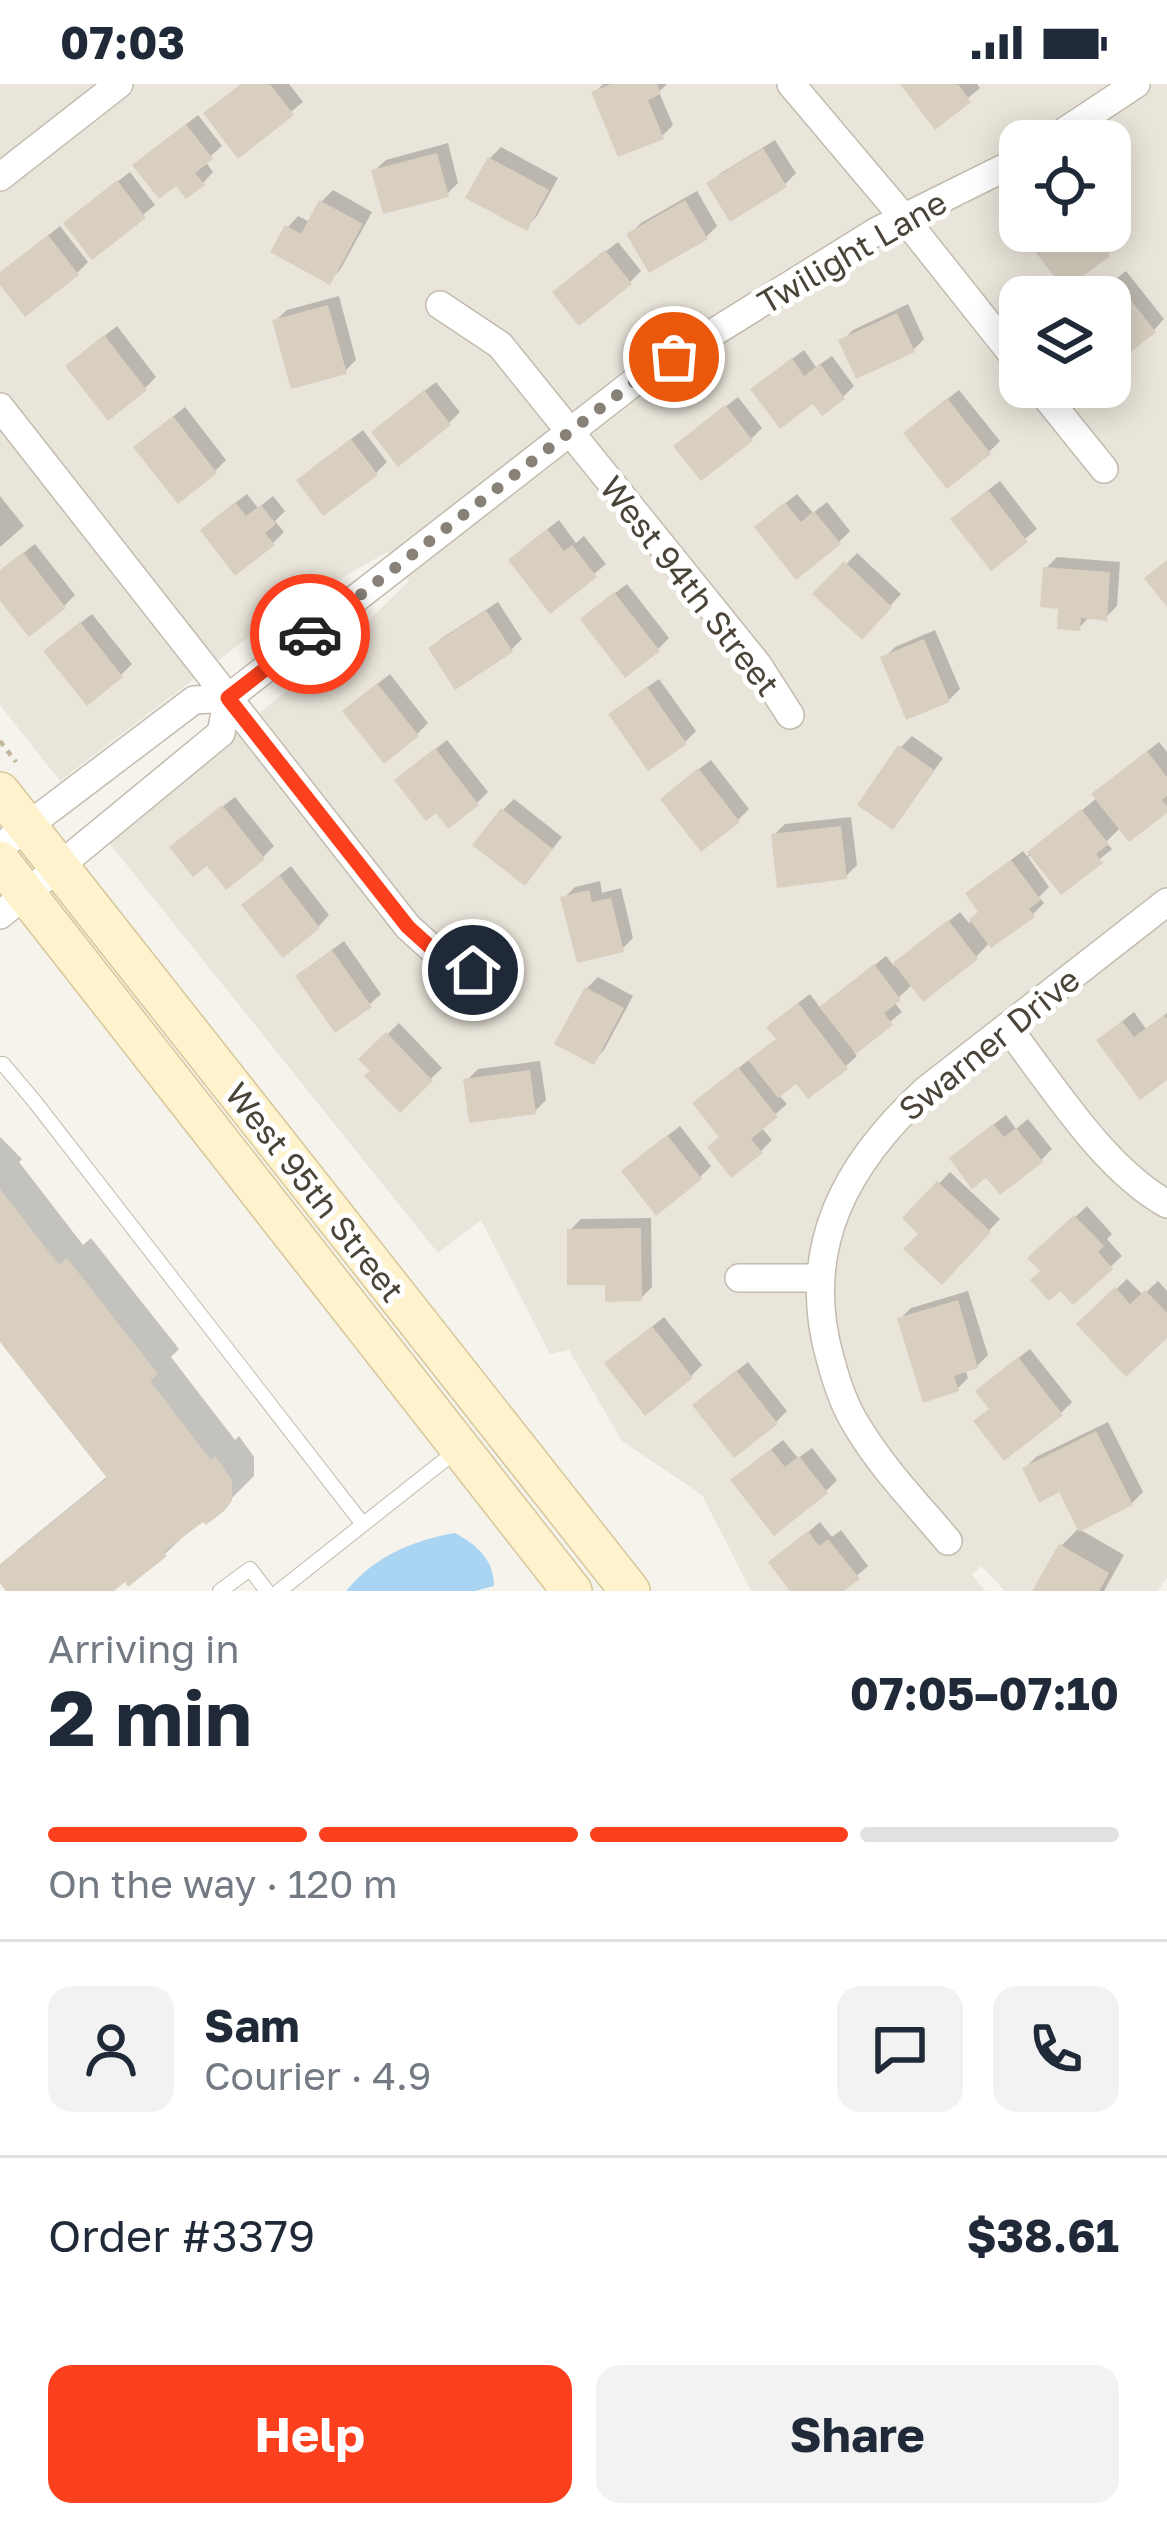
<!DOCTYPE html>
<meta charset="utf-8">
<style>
body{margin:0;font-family:"Golos Text",sans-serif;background:#f2f2f3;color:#1f2937;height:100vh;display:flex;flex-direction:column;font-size:45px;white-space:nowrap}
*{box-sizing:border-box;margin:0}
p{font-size:39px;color:#747a83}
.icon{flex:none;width:66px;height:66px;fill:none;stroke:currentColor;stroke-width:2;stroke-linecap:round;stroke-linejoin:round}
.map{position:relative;height:1507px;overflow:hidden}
.panel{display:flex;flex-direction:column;background:#fff;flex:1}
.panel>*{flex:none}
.controls{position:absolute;left:999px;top:36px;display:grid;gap:24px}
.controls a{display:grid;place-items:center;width:132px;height:132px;border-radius:24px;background:#fff;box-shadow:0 6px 30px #0003;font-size:60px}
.pin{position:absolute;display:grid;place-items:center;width:102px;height:102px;color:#fff;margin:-51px;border:6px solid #fff;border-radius:50%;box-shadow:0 3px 12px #0007}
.courier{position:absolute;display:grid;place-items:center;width:120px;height:120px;margin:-60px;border:9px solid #fc3f1d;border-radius:50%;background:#fff;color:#222;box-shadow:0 3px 15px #0007}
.head em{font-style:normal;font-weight:700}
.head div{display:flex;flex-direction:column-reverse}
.head{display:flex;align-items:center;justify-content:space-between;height:204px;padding:0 48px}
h1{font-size:78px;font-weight:700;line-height:90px}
.bar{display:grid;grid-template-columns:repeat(4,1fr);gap:18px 12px;align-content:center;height:144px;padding:0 48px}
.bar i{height:15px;border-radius:9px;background:#e0e1e3}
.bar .current{background:#fc3f1d}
.bar p{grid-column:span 4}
.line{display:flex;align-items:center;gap:30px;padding:0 48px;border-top:3px solid #e0e1e3}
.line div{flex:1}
.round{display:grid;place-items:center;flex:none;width:126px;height:126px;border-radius:24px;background:#f2f2f3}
.cta{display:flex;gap:24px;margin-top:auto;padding:24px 48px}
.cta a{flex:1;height:138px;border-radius:24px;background:#fc3f1d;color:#fff;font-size:48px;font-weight:700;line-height:138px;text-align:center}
.cta a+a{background:#f2f2f3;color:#1f2937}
.status{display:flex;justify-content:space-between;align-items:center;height:84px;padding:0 60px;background:#fff;direction:ltr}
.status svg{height:33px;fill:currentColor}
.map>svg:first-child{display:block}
</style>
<div class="status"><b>07:03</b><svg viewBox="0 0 49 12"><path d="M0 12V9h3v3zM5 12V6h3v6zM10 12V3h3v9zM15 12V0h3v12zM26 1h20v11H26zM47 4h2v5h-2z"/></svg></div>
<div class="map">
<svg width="1167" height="1507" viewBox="0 0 1167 1507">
<rect width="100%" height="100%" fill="#f6f3ec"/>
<path fill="#eae5da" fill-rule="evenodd" d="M0 0H1167V1494L1157 1507H1005L981 1482 972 1491 986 1507H751L702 1411 622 1357 569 1266 550 1270 481 1136 438 1169 105 754 340 564 409 497 387 468 304 515 249 553 60 697 0 621ZM1020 57H1110V147H1020ZM1020 213H1110V303H1020Z"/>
<path fill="#a9d4f2" d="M455 1449C477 1461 494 1476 494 1502L475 1507H346C375 1472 411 1457 455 1449Z"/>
<path fill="#0003" d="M242 0H289L303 18 239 70Z
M603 0H667L659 8 673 41 662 52 595 9Z
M904 0H977L980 4 936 41Z
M198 31 222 62 205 77 213 88 203 99 147 71Z
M775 56 796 89 785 100H710L721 89Z
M448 59 458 99 447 110 374 87 386 76Z
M501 63 558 94 537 132 526 143 490 74Z
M130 88 155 121 93 172 78 128Z
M333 106 372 128 340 186 329 197 288 143 298 132 310 138 322 117Z
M697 107 717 142 706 153 630 150 641 139Z
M60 142 88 178 77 189 0 196V191L9 182Z
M1038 147H1110L1119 158 1108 169Z
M618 158 641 187 630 198 567 197Z
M1126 187 1164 235 1154 246 1110 261V213H1093Z
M339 212 356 276 345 287 275 237 287 226Z
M908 220 924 255 913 266 842 257 853 246Z
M117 242 156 293 145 304 80 271Z
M804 266 816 283 832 272 854 302 843 313 814 316 765 295Z
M436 298 460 328 449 339 386 337Z
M959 306 1000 357 989 368 918 338Z
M738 313 762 344 751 355 688 351Z
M185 323 226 376 215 387 148 352Z
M363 346 387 378 376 389 311 385Z
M1000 397 1037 445 991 483 965 424Z
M247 410 258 424 273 412 285 427 275 437 284 448 273 459 214 435Z
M797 410 813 429 827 418 850 447 839 458 768 433Z
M0 412 24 442 0 463Z
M559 436 576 459 584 452 606 480 551 526 522 465Z
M35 460 75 511 64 522 0 512V487Z
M857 469 901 510 862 552 817 510Z
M1057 473 1120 478 1117 522 1105 534 1090 532 1079 544 1061 522 1046 484Z
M627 500 669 554 658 565 594 525Z
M498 518 522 555 511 566 431 564 442 554Z
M92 530 132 580 121 591 58 556Z
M935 546 960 605 949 616 884 574 895 563Z
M390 590 428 639 417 650 357 616Z
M659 595 696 647 685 658 623 620Z
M912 652 943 674 903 731 892 742 901 663Z
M447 656 488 708 477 719 409 686Z
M1159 658 1167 668V725L1121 743 1106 758 1112 765 1061 807 1032 770 1028 773 1049 803 1039 813 1044 819 1033 830 992 860 990 858 976 873 913 900 894 918 902 928 854 968 857 972 846 982 809 1011 796 995 778 1010 787 1020 761 1043 772 1056 761 1067 722 1052 707 1008 779 953 781 932 810 910 821 925 886 872 894 882 960 828 969 839 981 827 980 799 1023 767 1027 772 1098 713 1106 700Z
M711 676 749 725 738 736 674 704Z
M235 713 274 762 263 773 184 752Z
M514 715 562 753 535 787 503 726Z
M851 733 857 781 846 792 774 751 785 740Z
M291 782 329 831 319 842 256 810Z
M600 797 602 809 621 804 633 854 622 865 564 814 575 803Z
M344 857 381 910 370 920 310 882Z
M598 893 633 912 604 966 593 977 587 904Z
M1134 928 1146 945 1167 929V992L1111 946Z
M399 939 442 984 400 1025 362 975Z
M540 977 546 1016 535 1027 467 996 478 985Z
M1006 1031 1016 1045 1028 1035 1052 1065 1041 1076 963 1064Z
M680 1042 711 1082 700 1093 636 1076Z
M0 1053 22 1075 19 1078 83 1161 91 1154 179 1265 171 1273 235 1356 239 1352 254 1373V1392L221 1425 203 1434 165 1470 109 1507H10L0 1494V1483L18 1465 109 1391 0 1253Z
M950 1088 1000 1135 941 1197 922 1149 906 1134Z
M1087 1122 1112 1150 1107 1155 1122 1172 1074 1217 1032 1174Z
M651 1134 652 1203 641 1214 608 1198 570 1146 581 1135Z
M1127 1195 1143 1211 1158 1197 1167 1207V1250L1080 1240Z
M968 1207 988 1271 977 1282 965 1285 968 1294 957 1305 900 1235 911 1224Z
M664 1233 702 1281 691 1292 619 1269Z
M1030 1265 1072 1318 1061 1329 992 1324 990 1296Z
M748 1278 787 1327 776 1338 707 1310Z
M1108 1338 1143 1408 1132 1419 1079 1445 1124 1471 1104 1507H1035L1061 1462 1080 1443 1061 1404 1025 1384 1036 1373Z
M783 1356 798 1374 812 1364 837 1396 826 1407 745 1386Z
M820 1438 832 1453 841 1446 868 1482 839 1507H825L822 1503 817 1507H794L772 1479Z"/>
<path fill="#d8cfc1" d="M241 0H270L294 31 238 75 203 29Z
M611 0H657L661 10 648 16 664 55 618 73 591 8Z
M900 0H958L971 18 935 46Z
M186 40 213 75 195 89 205 101 186 115 176 102 159 115 132 81Z
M763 64 787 103 730 138 706 99Z
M437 69 449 113 383 130 371 86Z
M488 73 549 106 527 147 465 114Z
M117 96 146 134 92 176 63 139Z
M319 116 363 140 330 201 270 168 285 141 301 150Z
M685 116 708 155 649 189 626 150Z
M1036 147H1091L1110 172 1065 206 1025 155Z
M48 151 79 191 25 233 0 201V188Z
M605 166 632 200 579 242 552 208Z
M1114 195 1156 248 1119 277 1110 266V213H1092Z
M328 221 347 290 291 305 272 236Z
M897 229 915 268 856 295 838 256Z
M104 251 147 306 108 337 65 282Z
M792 274 804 292 820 280 845 315 822 332 813 320 780 345 750 305Z
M424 306 451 341 398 383 371 348Z
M947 314 991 370 947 405 903 349Z
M725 321 753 357 701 397 673 362Z
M173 332 217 389 178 420 133 363Z
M351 355 378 391 323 432 296 396Z
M988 406 1028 458 991 487 950 435Z
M235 418 246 432 261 421 276 440 265 449 275 461 235 492 200 446Z
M785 418 801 438 814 427 841 460 796 496 754 443Z
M547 445 564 467 572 461 597 493 550 530 508 476Z
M23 468 66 524 29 553 0 517V486Z
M1167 476V523L1144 494Z
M844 477 892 523 862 556 812 510Z
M1043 483 1110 488 1107 537 1081 534 1080 547 1057 545 1058 525 1040 523Z
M614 508 660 567 625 594 580 535Z
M486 526 513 568 455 606 428 564Z
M80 538 123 593 87 622 43 567Z
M924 555 950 618 906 636 880 573Z
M377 599 419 652 384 680 342 627Z
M647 603 687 660 648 687 608 630Z
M898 661 934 686 893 746 857 721Z
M435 664 479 721 448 745 436 729 426 737 394 696Z
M1147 667 1167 693V712L1162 716 1167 722V729L1129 758 1091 710Z
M698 684 740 738 701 768 660 715Z
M222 721 265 775 226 806 207 782 193 793 169 763Z
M501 724 553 765 525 802 472 761Z
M1081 725 1109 760 1096 770 1103 779 1061 811 1027 768Z
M841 742 847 795 777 804 771 750Z
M1011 776 1041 816 1029 825 1035 833 991 864 969 835 978 828 965 809Z
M279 791 320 844 283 874 241 821Z
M589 806 592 818 611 814 624 868 577 879 560 813Z
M948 836 978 875 923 918 893 879Z
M332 866 372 923 335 949 295 892Z
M874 880 901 916 884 929 893 941 856 970 819 923Z
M585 903 624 924 594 981 554 960Z
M798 919 848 985 808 1015 796 1000 778 1014 748 976 776 955 766 943Z
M1164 931 1167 935V996L1140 1016 1096 956 1122 937 1134 953Z
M386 948 433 997 400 1029 364 992 370 987 358 975Z
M738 983 778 1033 751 1055 763 1069 731 1094 707 1063 719 1053 692 1019Z
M530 986 536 1030 469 1039 463 995Z
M993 1040 1004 1053 1016 1044 1043 1078 1000 1111 986 1094 972 1105 949 1074Z
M667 1051 702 1095 656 1132 621 1087Z
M937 1097 991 1148 942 1201 903 1165 918 1150 902 1134Z
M0 1105 59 1181 67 1174 158 1290 150 1297 211 1376 215 1372 232 1396V1417L224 1427 206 1441 203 1438 163 1468 167 1472 128 1503 125 1498 114 1507H6L0 1499V1480L107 1394 0 1258Z
M1074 1131 1104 1162 1098 1168 1113 1185 1073 1221 1060 1207 1049 1217 1030 1196 1040 1187 1027 1174Z
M641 1144 642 1217 605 1218V1201H567V1145Z
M1115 1203 1130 1220 1145 1206 1167 1229V1254L1126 1293 1076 1240Z
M958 1216 978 1284 954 1292 959 1307 923 1319 897 1234Z
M652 1242 693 1294 645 1332 604 1279Z
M1018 1273 1063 1331 1004 1377 973 1337 989 1325 975 1307Z
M736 1286 778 1340 734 1374 692 1321Z
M1096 1347 1133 1421 1079 1448 1059 1408 1039 1419 1022 1384Z
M771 1365 785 1383 799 1372 828 1409 774 1452 730 1396Z
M808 1447 819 1462 828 1455 860 1495 844 1507H790L768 1478Z
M1059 1460 1109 1489 1099 1507H1032Z"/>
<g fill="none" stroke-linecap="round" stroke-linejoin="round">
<g stroke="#c2bbae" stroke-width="16">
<path id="lane" d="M0 980H3L35 1018 362 1439
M220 1507 250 1485 267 1507
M279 1507 456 1367"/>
</g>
<g stroke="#c2bbae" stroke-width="30">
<path id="street" d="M791 0 904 134 1020 280
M1050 57 1136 0
M0 93 119 0
M440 221 500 261 758 581 790 631
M1038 303 1104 385
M0 323 408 843 438 870 473 886
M0 763 194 616 228 614 634 298 877 147 1020 76
M0 831 221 649 228 614
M1008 944C1053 1002 1103 1084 1167 1120
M739 1194H819
M948 1457C917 1420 882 1384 857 1342 844 1322 836 1297 830 1274 799 1164 846 1079 926 1006L1167 818"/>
</g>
<g stroke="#d6c79b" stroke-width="42">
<path id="secondary" d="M0 708 630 1507
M0 777 572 1507"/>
</g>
<path stroke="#c4b79f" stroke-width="4.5" stroke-dasharray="6 6" stroke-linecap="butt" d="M0 657 16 678"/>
<use href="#lane" stroke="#fff" stroke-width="14"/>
<use href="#street" stroke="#fff" stroke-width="27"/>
<use href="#secondary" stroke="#fff3cd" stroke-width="39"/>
</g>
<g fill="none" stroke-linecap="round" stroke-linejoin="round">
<path stroke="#878178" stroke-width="12" stroke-dasharray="0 21.6" d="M310 550 634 298 674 273"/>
<path stroke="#fc3f1d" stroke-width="15" d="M310 550 228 614 408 843 438 870 473 886"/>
</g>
<g text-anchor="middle" stroke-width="10" stroke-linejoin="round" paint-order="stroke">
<g font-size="33" fill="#4b4439" stroke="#fff">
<text transform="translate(852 168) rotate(-30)" y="12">Twilight Lane</text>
<text transform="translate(690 502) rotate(52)" y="12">West 94th Street</text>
<text transform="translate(989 960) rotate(-39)" y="12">Swarner Drive</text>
<text transform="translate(315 1108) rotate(52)" y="12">West 95th Street</text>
</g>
</g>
</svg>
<div class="controls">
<a><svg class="icon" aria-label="locate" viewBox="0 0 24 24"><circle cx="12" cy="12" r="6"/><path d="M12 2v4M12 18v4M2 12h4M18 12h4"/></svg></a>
<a><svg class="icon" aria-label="layers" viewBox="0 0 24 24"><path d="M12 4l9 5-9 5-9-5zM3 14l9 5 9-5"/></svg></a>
</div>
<div class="pin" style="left:674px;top:273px;background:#ea580c"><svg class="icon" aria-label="bag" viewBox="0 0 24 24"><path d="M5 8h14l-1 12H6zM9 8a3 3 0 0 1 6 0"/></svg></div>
<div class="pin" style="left:473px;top:886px;background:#1f2937"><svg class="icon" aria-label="home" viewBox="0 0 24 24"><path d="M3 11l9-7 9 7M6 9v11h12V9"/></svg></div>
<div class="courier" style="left:310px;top:550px"><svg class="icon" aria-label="car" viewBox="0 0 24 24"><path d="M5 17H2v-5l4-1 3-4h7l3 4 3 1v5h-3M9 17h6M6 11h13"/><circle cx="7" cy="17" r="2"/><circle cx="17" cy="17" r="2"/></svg></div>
</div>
<section class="panel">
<div class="head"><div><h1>2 min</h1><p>Arriving in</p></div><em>07:05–07:10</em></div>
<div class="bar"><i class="current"></i><i class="current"></i><i class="current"></i><i></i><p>On the way · 120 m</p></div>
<div class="line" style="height:216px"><a class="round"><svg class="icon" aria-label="person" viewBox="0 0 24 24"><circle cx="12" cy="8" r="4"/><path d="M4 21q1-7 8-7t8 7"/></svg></a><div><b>Sam</b><p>Courier · 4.9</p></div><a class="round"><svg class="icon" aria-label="chat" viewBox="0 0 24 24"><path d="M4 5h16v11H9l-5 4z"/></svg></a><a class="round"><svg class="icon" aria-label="phone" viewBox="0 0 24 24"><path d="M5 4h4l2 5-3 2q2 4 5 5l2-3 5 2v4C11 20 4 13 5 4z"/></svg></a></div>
<div class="line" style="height:156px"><div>Order #3379</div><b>$38.61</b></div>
<div class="cta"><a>Help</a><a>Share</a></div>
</section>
